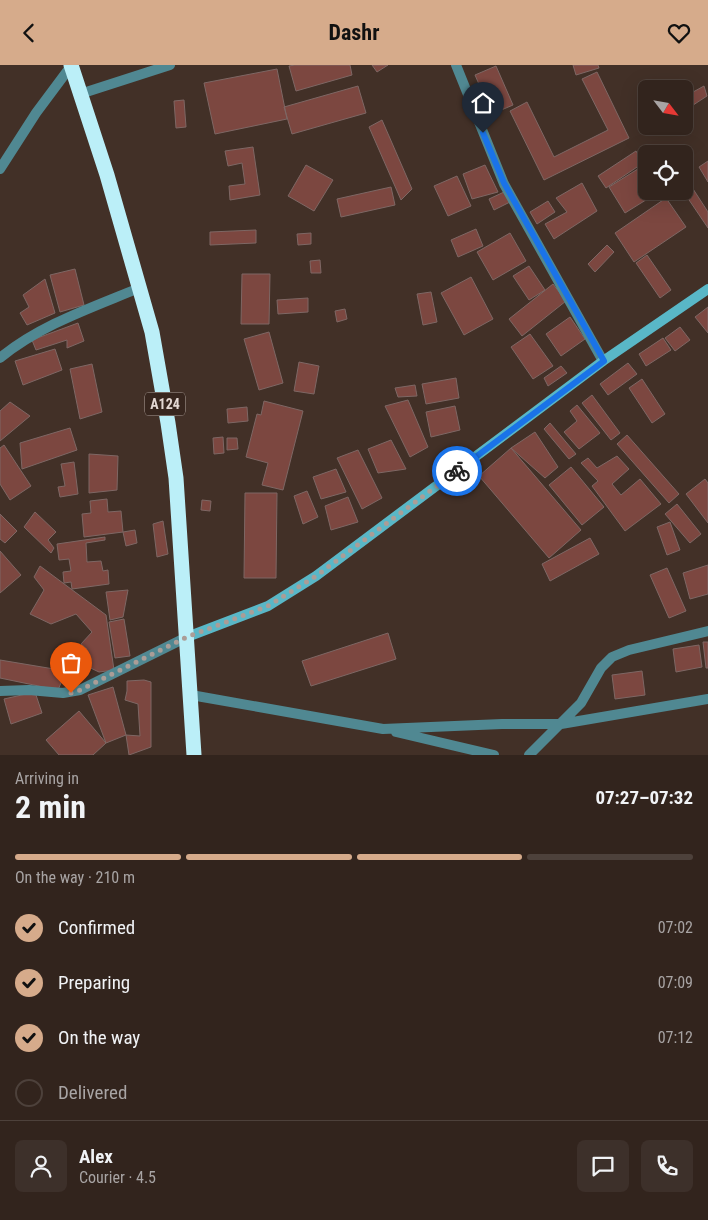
<!DOCTYPE html>
<meta charset="utf-8">
<style>
body{margin:0;font-family:"Roboto Condensed",sans-serif;background:#3d302a;color:#f1f3f6;height:100vh;display:flex;flex-direction:column;font-size:19px;white-space:nowrap}
*{box-sizing:border-box;margin:0}
p{font-size:16px;color:#a8a4a4}
.icon{flex:none;width:28px;height:28px;fill:none;stroke:currentColor;stroke-width:2;stroke-linecap:round;stroke-linejoin:round}
.map{position:relative;height:690px;overflow:hidden}
.side{display:flex;flex-direction:column;background:#32241d;flex:1}
.side>*{flex:none}
.needle{width:32px;rotate:121deg}
.controls{position:absolute;left:638px;top:15px;display:grid;gap:10px}
.controls a{display:grid;place-items:center;width:55px;height:55px;border-radius:8px;background:#32241d;box-shadow:0 5px 20px #0002,0 0 0 1px #4d413b;font-size:25px}
.pin{position:absolute;display:grid;place-items:center;width:42px;height:42px;color:#fff;margin:-51px -21px;border-radius:50% 50% 50% 0;rotate:-45deg;box-shadow:0 0 5px #0007}
.pin .icon{rotate:45deg}
.courier{position:absolute;display:grid;place-items:center;width:50px;height:50px;margin:-25px;border:4px solid #1a73e8;border-radius:50%;background:#fff;color:#222;box-shadow:0 1px 6px #0007}
.head em{font-style:normal;font-weight:700}
.head div{display:flex;flex-direction:column-reverse}
.head{display:flex;align-items:center;justify-content:space-between;height:85px;padding:0 15px}
h1{font-size:32px;font-weight:700;line-height:38px}
.bar{display:grid;grid-template-columns:repeat(4,1fr);gap:8px 5px;align-content:center;height:60px;padding:0 15px}
.bar i{height:6px;border-radius:4px;background:#4d413b}
.bar .on{background:#d6ab8b}
.bar p{grid-column:span 4}
.line{display:flex;align-items:center;gap:12px;padding:0 15px;border-top:1px solid #4d413b}
.line div{flex:1}
.round{display:grid;place-items:center;flex:none;width:52px;height:52px;border-radius:8px;background:#3d302a}
ol{padding:0 15px;list-style:none}
li{display:flex;align-items:center;gap:15px;height:55px}
li p{margin-inline-start:auto}
li .icon{padding:5px;border-radius:50%;background:#d6ab8b;color:#111;stroke-width:4}
li:last-child{color:#a8a4a4}
li i{width:28px;height:28px;border:2px solid #4d413b;border-radius:50%}
header{display:flex;justify-content:space-between;align-items:center;height:65px;padding:0 15px;background:#d6ab8b;color:#111;font-size:22px;font-weight:700}
.map>svg:first-child{display:block}
</style>
<header><svg class="icon" aria-label="back" viewBox="0 0 24 24"><path d="M15 5l-7 7 7 7"/></svg>Dashr<svg class="icon" aria-label="heart" viewBox="0 0 24 24"><path d="M12 20l-8-8c-3-5 5-10 8-4 3-6 11-1 8 4z"/></svg></header>
<div class="map">
<svg width="708" height="690" viewBox="0 0 708 690">
<rect width="100%" height="100%" fill="#423027"/>
<path fill="#7c4740" stroke="#7e6764" d="M295 0H350L352 10 296 26 289 1Z
M372 0H388L377 7Z
M573 0H598L599 3 576 10Z
M496 1 513 40 492 49 475 10Z
M277 4 287 54 215 69 204 18Z
M597 7 629 73 544 115 510 46 527 37 554 92 608 65 582 14Z
M358 21 366 48 292 69 284 42Z
M704 21 707 31 684 46V32Z
M184 35 186 62 176 63 174 36Z
M382 55 412 124 401 135 369 62Z
M253 82 260 130 230 135 229 121 245 119 242 98 228 101 225 86Z
M636 86 643 98 606 123 598 111Z
M708 96V117L699 102Z
M306 100 333 115 314 146 288 131Z
M485 100 498 127 472 134 463 109Z
M641 102 646 110V126H656L657 128 625 148 609 122Z
M684 110 708 147V163L683 126Z
M457 111 471 141 448 151 434 121Z
M582 118 597 146 554 174 545 159 567 147 556 133Z
M391 122 395 140 341 152 337 134Z
M504 127 510 137 494 145 489 134Z
M666 133 686 162 634 197 615 168Z
M548 136 555 147 537 159 530 147Z
M476 164 483 181 458 192 451 175Z
M256 165V178L210 180V167Z
M311 168V179L298 180 297 169Z
M510 168 526 196 493 215 477 187Z
M607 180 614 187 595 207 588 199Z
M647 190 671 225 660 233 636 198Z
M320 195 321 208H311L310 196Z
M529 201 545 225 529 235 513 211Z
M75 204 84 240 60 247 50 210Z
M242 209H270L269 259H241Z
M471 212 493 254 464 270 441 228Z
M45 214 55 248 27 260 20 248 29 242 23 230Z
M553 219 566 236 522 271 509 254Z
M431 227 437 257 423 260 417 229Z
M308 233V247L278 249 277 235Z
M708 242V268L695 252Z
M345 244 347 254 337 257 335 246Z
M570 252 585 274 561 291 546 269Z
M78 258 84 276 67 283V275L36 285 32 275Z
M680 262 690 275 675 286 665 273Z
M269 267 283 318 259 325 244 274Z
M530 269 553 301 533 314 511 282Z
M663 273 671 285 646 301 639 289Z
M55 284 62 305 23 320 15 296Z
M299 297 319 301 314 329 294 326Z
M628 298 637 309 608 330 600 319Z
M92 299 102 347 80 354 70 304Z
M561 301 567 308 548 321 544 313Z
M456 313 459 333 426 339 422 319Z
M642 314 665 349 652 358 629 323Z
M415 320 417 331 398 332 395 323Z
M592 330 620 368 611 375 582 338Z
M408 335 428 382 410 392 385 341Z
M264 336 303 346 283 425 262 420 268 398 246 392 257 349 261 350Z
M10 337 30 351 0 376V346Z
M577 340 600 368 579 384 564 367 577 356 570 346Z
M455 341 460 365 431 372 426 347Z
M247 342 248 356 228 358 227 344Z
M550 358 576 389 569 394 544 364Z
M70 363 77 385 22 404 20 378Z
M535 367 558 402 545 413 511 383Z
M627 370 679 429 669 438 617 379Z
M223 372 224 388 214 389 213 373Z
M227 373H237L238 384 227 385Z
M391 375 406 404 378 408 368 384Z
M4 380 31 421 10 435 0 419V383Z
M511 383 581 465 549 493 479 411Z
M358 385 382 433 362 444 337 393Z
M89 389 118 391 117 425 89 428Z
M617 391 629 404 612 419 621 430 640 414 661 439 625 466 592 421 598 416 581 398 588 393 597 403Z
M74 397 78 429 60 432 58 422 65 421 61 399Z
M571 402 604 442 582 460 549 420Z
M336 404 346 427 321 434 313 412Z
M705 414 708 418V458L686 429Z
M307 426 318 452 303 459 294 431Z
M245 428H277L276 513H244Z
M348 432 358 457 331 465 325 441Z
M107 434 108 447 121 446 123 467 84 472 82 449 91 448 90 436Z
M202 435 211 436 210 446 201 445Z
M677 439 701 469 690 478 665 449Z
M35 447 56 467 48 475 54 483 51 488 24 462Z
M0 449 17 466 5 478 0 474Z
M163 456 168 489 157 492 153 459Z
M670 457 680 485 667 490 657 462Z
M135 465 137 478 126 481 123 467Z
M105 472V475L86 478 87 497 101 496 103 506 108 505 109 519 72 524 71 517 64 518 63 507 71 506 69 494 59 495 57 479Z
M590 473 599 489 550 516 542 499Z
M0 486 21 510 0 528Z
M708 500V529L690 534 683 508Z
M40 501 106 550 114 605 99 607 82 599 87 584 81 579 92 567 76 549 51 559 30 549 44 525 34 512Z
M667 503 686 546 669 553 650 510Z
M128 525 123 552 110 555 106 527Z
M124 554 130 591 115 593 109 557Z
M388 568 396 594 311 621 302 596Z
M703 577H708V603H706Z
M699 580 702 602 676 607 673 584Z
M0 595 66 606 58 625 0 613Z
M642 606 645 630 615 634 612 610Z
M144 615 151 617V682L129 690 126 670 140 671 138 639 125 635 127 626V616Z
M113 622 126 670 106 678 88 630Z
M35 627 42 648 11 659 4 634Z
M79 646 106 678 93 690H59L46 675Z"/>
<g fill="none" stroke-linecap="round" stroke-linejoin="round">
<path stroke="#508892" stroke-width="10" d="M456 0 504 119 603 296
M80 29 170 0
M0 104 36 48 71 1
M0 293C40 260 91 243 139 223
M0 626 29 625 63 628 80 625 187 572
M191 630 383 664 502 659H561L708 634
M396 667 494 690
M529 690 581 638 601 603 612 592 629 585 708 566"/>
<path stroke="#59b7c7" stroke-width="10" d="M187 572 268 541 316 511 603 296 708 224"/>
<path stroke="#bbeff8" stroke-width="15" d="M71 0 107 110 152 267 168 358 176 413 194 690"/>
</g>
<g fill="none" stroke-linecap="round" stroke-linejoin="round">
<path stroke="#ab9d97" stroke-width="5" stroke-dasharray="0 9" d="M71 628 80 625 187 572 268 541 316 511 457 406"/>
<path stroke="#1a73e8" stroke-width="6" d="M457 406 604 296 504 118 483 68"/>
</g>
<g text-anchor="middle" stroke-width="4.5" stroke-linejoin="round" paint-order="stroke">
<rect fill="#37261e" stroke="#b0a39d" stroke-width="1" x="145" y="327.5" width="40" height="23" rx="4"/>
<g font-size="14" font-weight="bold" fill="#e4d8d3">
<text x="165" y="344">A124</text>
</g>
</g>
</svg>
<div class="controls">
<a><svg class="needle" viewBox="-14 -14 28 28"><path d="M0-13l5 13h-10z" fill="#e53935"/><path d="M0 13l5-13h-10z" fill="#a8a4a4"/></svg></a>
<a><svg class="icon" aria-label="locate" viewBox="0 0 24 24"><circle cx="12" cy="12" r="6"/><path d="M12 2v4M12 18v4M2 12h4M18 12h4"/></svg></a>
</div>
<div class="pin" style="left:71px;top:628px;background:#ea580c"><svg class="icon" aria-label="bag" viewBox="0 0 24 24"><path d="M5 8h14l-1 12H6zM9 8a3 3 0 0 1 6 0"/></svg></div>
<div class="pin" style="left:483px;top:68px;background:#1f2937"><svg class="icon" aria-label="home" viewBox="0 0 24 24"><path d="M3 11l9-7 9 7M6 9v11h12V9"/></svg></div>
<div class="courier" style="left:457px;top:406px"><svg class="icon" aria-label="bike" viewBox="0 0 24 24"><circle cx="6" cy="16" r="4"/><circle cx="18" cy="16" r="4"/><path d="M6 16l4-8h5l3 8M10 8l3 8H6M13 5h3"/></svg></div>
</div>
<section class="side">
<div class="head"><div><h1>2 min</h1><p>Arriving in</p></div><em>07:27–07:32</em></div>
<div class="bar"><i class="on"></i><i class="on"></i><i class="on"></i><i></i><p>On the way · 210 m</p></div>
<ol>
<li><svg class="icon" aria-label="check" viewBox="0 0 24 24"><path d="M5 12l5 5 9-10"/></svg>Confirmed<p>07:02</p></li>
<li><svg class="icon" aria-label="check" viewBox="0 0 24 24"><path d="M5 12l5 5 9-10"/></svg>Preparing<p>07:09</p></li>
<li><svg class="icon" aria-label="check" viewBox="0 0 24 24"><path d="M5 12l5 5 9-10"/></svg>On the way<p>07:12</p></li>
<li><i></i>Delivered</li>
</ol>
<div class="line" style="height:90px"><a class="round"><svg class="icon" aria-label="person" viewBox="0 0 24 24"><circle cx="12" cy="8" r="4"/><path d="M4 21q1-7 8-7t8 7"/></svg></a><div><b>Alex</b><p>Courier · 4.5</p></div><a class="round"><svg class="icon" aria-label="chat" viewBox="0 0 24 24"><path d="M4 5h16v11H9l-5 4z"/></svg></a><a class="round"><svg class="icon" aria-label="phone" viewBox="0 0 24 24"><path d="M5 4h4l2 5-3 2q2 4 5 5l2-3 5 2v4C11 20 4 13 5 4z"/></svg></a></div>
</section>
